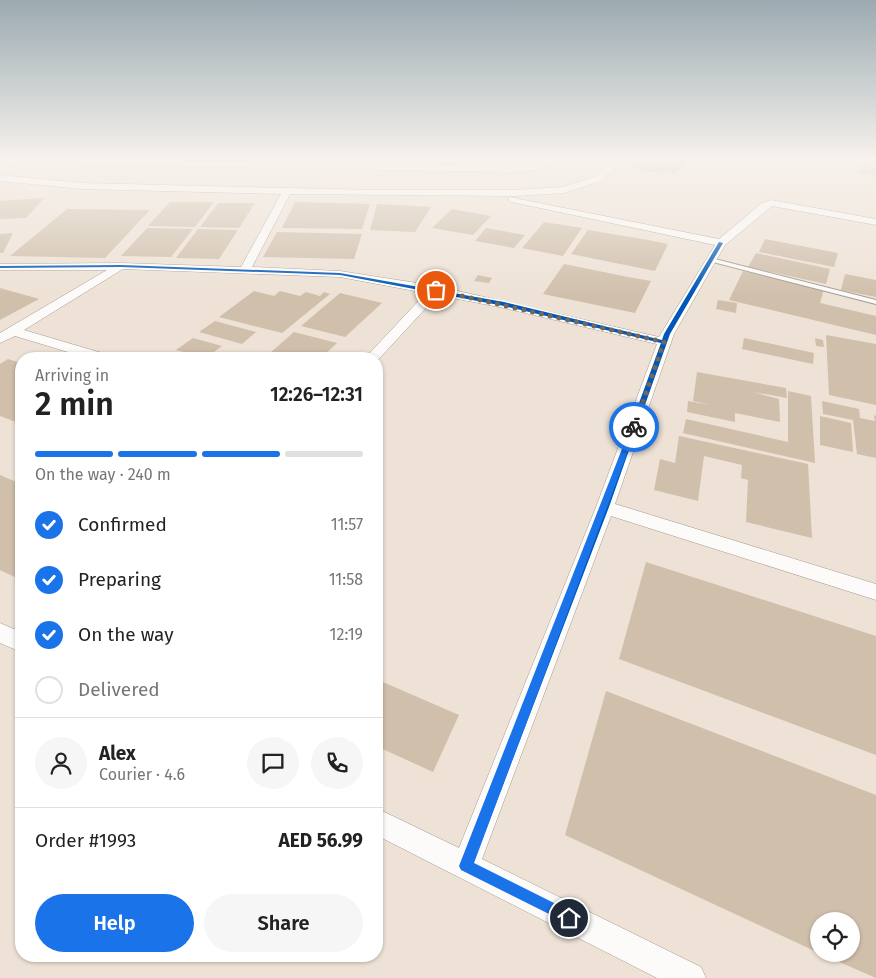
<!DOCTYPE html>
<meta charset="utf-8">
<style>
body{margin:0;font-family:"Fira Sans",sans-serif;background:#f6f6f6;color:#222;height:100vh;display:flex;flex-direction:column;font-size:19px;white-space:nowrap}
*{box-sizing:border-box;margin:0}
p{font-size:16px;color:#767676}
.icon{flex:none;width:28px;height:28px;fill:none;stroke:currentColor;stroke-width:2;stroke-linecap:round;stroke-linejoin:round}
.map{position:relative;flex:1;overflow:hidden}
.panel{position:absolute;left:15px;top:352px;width:368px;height:610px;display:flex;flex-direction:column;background:#fff;border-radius:20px;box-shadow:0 1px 4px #0004}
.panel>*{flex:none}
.tools{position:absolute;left:810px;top:912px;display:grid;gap:10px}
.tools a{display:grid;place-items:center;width:50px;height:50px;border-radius:50%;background:#fff;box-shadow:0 1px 4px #0004;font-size:25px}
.pin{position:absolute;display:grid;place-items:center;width:42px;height:42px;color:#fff;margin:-21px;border:2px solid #fff;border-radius:50%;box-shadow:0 1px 5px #0007}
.courier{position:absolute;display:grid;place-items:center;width:50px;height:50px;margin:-25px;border:4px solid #1a73e8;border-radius:50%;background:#fff;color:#222;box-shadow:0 1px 6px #0007}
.overview em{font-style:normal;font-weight:600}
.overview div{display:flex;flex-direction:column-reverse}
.overview{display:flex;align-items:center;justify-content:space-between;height:85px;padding:0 20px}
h1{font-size:32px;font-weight:600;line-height:38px}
.bar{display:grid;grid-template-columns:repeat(4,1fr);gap:8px 5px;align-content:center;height:60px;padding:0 20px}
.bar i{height:6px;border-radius:4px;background:#e0e0e0}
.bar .current{background:#1a73e8}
.bar p{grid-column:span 4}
.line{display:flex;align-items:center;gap:12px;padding:0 20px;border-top:1px solid #e0e0e0}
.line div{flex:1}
.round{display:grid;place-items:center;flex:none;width:52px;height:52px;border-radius:26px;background:#f6f6f6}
ol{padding:0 20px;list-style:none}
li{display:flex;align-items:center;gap:15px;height:55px}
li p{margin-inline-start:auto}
li .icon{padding:5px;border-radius:50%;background:#1a73e8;color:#fff;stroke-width:4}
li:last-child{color:#767676}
li i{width:28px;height:28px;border:2px solid #e0e0e0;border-radius:50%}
.primary-button{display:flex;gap:10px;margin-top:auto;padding:10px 20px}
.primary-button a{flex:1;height:58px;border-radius:30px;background:#1a73e8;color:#fff;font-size:20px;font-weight:600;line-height:58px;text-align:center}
.primary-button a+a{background:#f6f6f6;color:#222}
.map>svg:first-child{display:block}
</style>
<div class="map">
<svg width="876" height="978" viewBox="0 0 876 978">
<rect width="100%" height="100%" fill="#eee2d6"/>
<path fill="#d0bfab" d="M601 158H609L603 164 589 162 591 159Z
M657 158 661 161 663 158 686 159 675 175 667 171 659 173 630 168 635 167 633 163H640L636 161 638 159Z
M866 159 876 160V176L859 173Z
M44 198 26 218 0 219V201Z
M170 202H214L195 227 148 226Z
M295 202 370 204 362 229 282 228Z
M218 203H255L239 228 200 227Z
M377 204 431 207 415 232 370 230Z
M67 209 150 210 105 258 10 256Z
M452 209 491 216 473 235 432 228Z
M544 222 582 228 563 256 522 248Z
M147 228 193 229 171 257 121 256Z
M486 228 525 235 514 248 475 241Z
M198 229 238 230 219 259 176 258Z
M588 230 648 240 668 244 655 271 571 254Z
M277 232 362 234 354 259 263 257Z
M13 233 3 253H0V234Z
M765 239 838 253 834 267 759 252Z
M756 253 830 269 826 284 748 267Z
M564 264 628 277 651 281 635 313 543 294Z
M743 271 824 289 820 303 876 316V335L729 300Z
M845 274 876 280V297L841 290Z
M478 275 492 278 489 283 474 281Z
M0 288 39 299 0 320Z
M254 291 274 296 280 291 300 296 306 292 320 296 324 292 330 294 282 333 219 317Z
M340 293 382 303 345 337 301 326Z
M718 300 737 303 736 313 716 309Z
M215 321 256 332 242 344 199 332Z
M294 332 337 343 320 359H263Z
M826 335 876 344V405L829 395Z
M193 338 222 346 206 358 176 350Z
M744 338 814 353 813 364 742 349Z
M815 338 823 340 824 347 816 346Z
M8 359 21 363V424L0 416V364Z
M697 372 786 388 787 398 753 392 779 399 780 422 735 413V422L687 412 688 401 710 405 693 401Z
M788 391 811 396 815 463 683 433 686 419 788 442Z
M822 401 859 409 860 418 875 421 874 415 876 416V458L857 454 853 420 823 414Z
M820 416 851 423 853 452 820 445Z
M679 436 808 464 812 538 746 522 748 480 741 478 742 465 704 456 698 501 654 490 660 459 675 463Z
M0 475 21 484V580L0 570Z
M646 562 876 636V755L619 659Z
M376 679 459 715 433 772 376 746Z
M606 691 876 795V978L821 954H851V921H819V953L565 835Z"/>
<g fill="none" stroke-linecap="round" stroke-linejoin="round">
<g stroke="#a39a91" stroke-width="2">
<path id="lane" d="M711 258 876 300V304L709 261V259Z"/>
</g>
<g stroke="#a39a91" stroke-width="1">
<path id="street" d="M16 158H29L0 170V164Z
M61 158 511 166 537 165 547 158H557L542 169 511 172 90 165Z
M616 158H625L601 181 564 193 516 196 290 194 252 267 340 271 436 286 659 337 715 245 512 202 509 201V197L719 239 762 203 771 200 876 219V225L772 206 725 245 674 334 615 504 876 584V600L611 516 482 859 701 967 706 978H657L376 835V808L459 848 596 507 657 344 504 308 438 295 376 362V359H364L426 293 340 277 123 269 24 330 112 356 114 359H91L15 336 0 343V333L107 270H0V264L121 263 241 267 281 194 82 189 0 181V175L82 183 373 190H516L563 187 595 177Z
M0 623 21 632V652L0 643Z"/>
</g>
<use href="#lane" fill="#fcfbf9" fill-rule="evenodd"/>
<use href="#street" fill="#fcfbf9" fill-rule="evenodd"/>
<g stroke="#fff" stroke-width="3">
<path id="cycleway" d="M719 242 723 243 670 334 609 507 472 866 470 870 466 872 462 870 460 866 601 507 661 343 504 306 340 275 121 267 0 268V266L121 265 340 273 504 302 662 340 664 334Z"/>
</g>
<use href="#cycleway" fill="#0057b8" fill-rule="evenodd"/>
</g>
<linearGradient id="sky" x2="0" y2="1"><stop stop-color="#9baab1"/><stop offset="0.54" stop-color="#f7f2ed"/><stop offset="1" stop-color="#f7f2ed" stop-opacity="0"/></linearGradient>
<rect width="876" height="295" fill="url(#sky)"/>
<path fill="#1a73e8" d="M631 426 637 427 474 863 574 913 576 918 574 922 569 924 461 870 459 866Z"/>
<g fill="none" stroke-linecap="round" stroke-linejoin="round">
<path stroke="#71675d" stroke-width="5" stroke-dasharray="0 9" d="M436 290 664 342 634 427"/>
</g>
</svg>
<div class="tools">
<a><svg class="icon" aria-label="locate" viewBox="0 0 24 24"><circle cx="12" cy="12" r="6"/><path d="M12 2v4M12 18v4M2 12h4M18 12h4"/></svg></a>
</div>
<div class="pin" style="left:436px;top:290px;background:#ea580c"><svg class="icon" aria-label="bag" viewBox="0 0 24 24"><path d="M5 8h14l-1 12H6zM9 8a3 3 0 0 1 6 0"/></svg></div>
<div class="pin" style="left:569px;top:918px;background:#1f2937"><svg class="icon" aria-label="home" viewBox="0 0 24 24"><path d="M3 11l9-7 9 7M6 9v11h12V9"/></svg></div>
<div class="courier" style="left:634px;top:427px"><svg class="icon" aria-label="bike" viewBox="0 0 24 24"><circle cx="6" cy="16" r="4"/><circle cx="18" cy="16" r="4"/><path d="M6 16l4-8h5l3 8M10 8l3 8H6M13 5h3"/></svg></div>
<section class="panel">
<div class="overview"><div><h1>2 min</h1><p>Arriving in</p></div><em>12:26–12:31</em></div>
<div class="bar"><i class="current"></i><i class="current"></i><i class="current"></i><i></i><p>On the way · 240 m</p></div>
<ol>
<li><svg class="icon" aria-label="check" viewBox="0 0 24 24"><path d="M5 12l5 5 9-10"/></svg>Confirmed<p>11:57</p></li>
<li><svg class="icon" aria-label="check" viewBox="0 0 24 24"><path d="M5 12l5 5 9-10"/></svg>Preparing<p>11:58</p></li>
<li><svg class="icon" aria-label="check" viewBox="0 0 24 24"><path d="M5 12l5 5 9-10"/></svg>On the way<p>12:19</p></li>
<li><i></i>Delivered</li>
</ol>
<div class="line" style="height:90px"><a class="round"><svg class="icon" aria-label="person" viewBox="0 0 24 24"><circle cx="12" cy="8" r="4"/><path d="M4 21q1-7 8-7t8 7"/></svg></a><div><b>Alex</b><p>Courier · 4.6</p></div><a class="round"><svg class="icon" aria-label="chat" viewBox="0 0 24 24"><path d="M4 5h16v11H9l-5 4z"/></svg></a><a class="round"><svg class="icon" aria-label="phone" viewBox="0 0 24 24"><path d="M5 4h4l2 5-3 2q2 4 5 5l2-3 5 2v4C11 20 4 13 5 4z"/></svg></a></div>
<div class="line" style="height:65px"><div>Order #1993</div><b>AED 56.99</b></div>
<div class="primary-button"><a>Help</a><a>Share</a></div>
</section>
</div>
